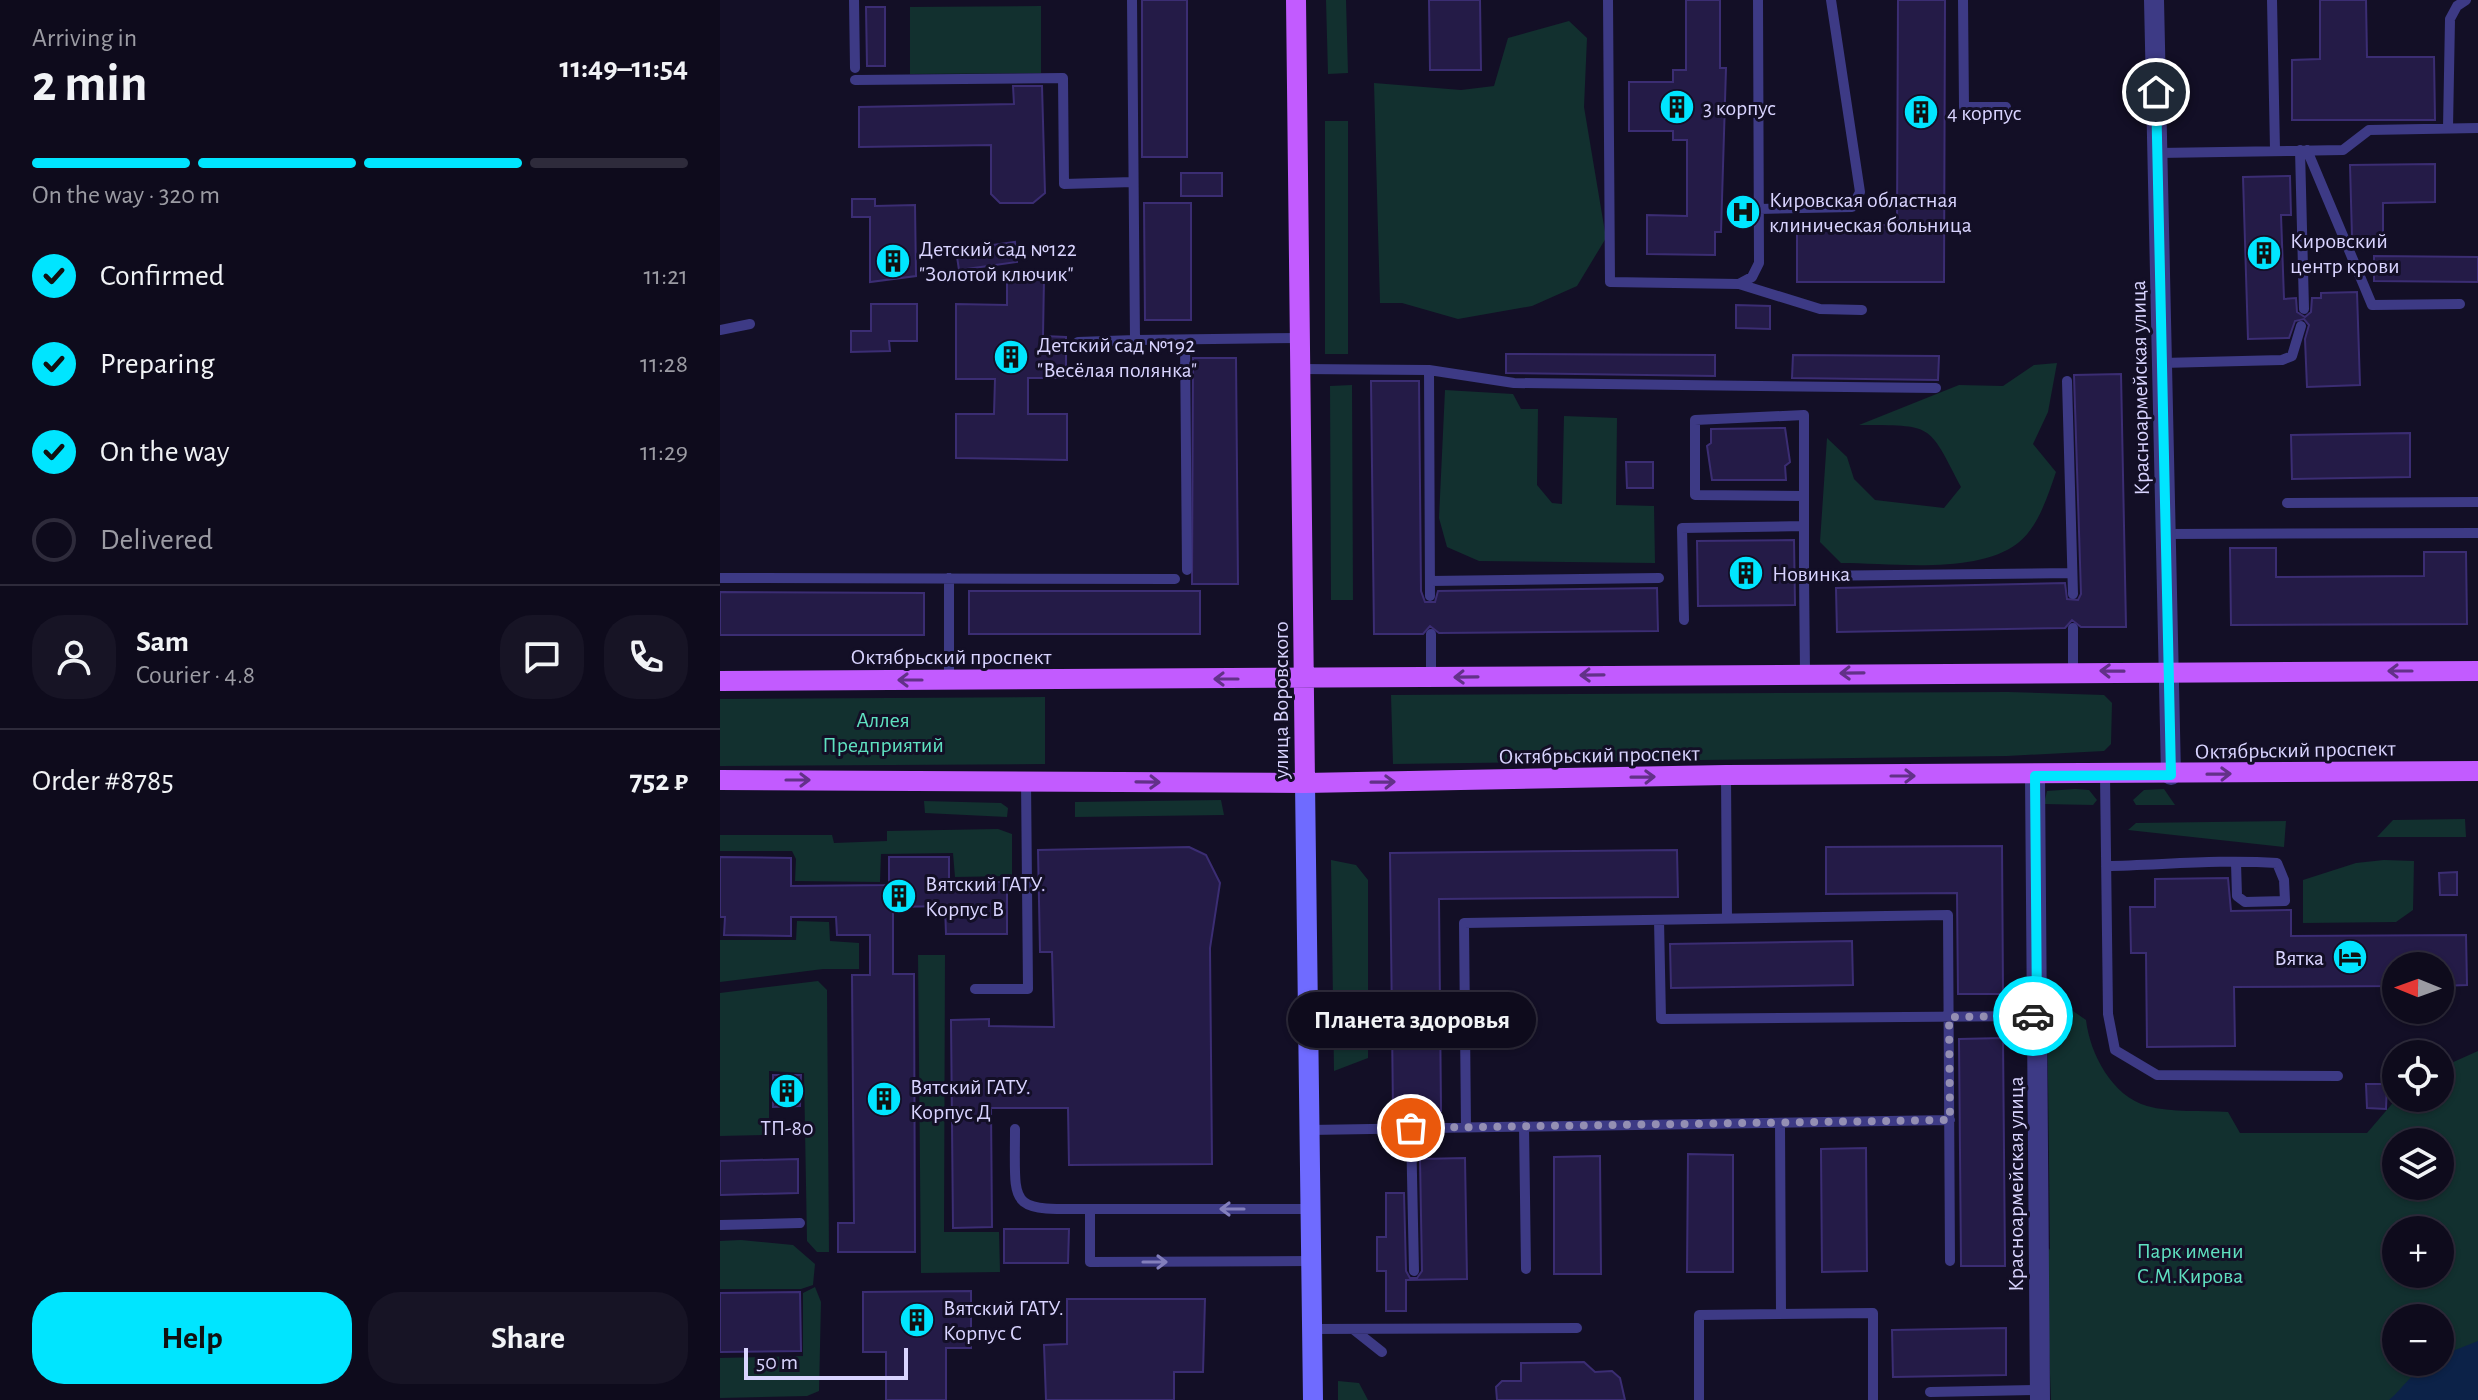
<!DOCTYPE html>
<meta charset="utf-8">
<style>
body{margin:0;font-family:"Alegreya Sans",sans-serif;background:#171425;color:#f1f3f6;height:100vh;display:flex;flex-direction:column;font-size:30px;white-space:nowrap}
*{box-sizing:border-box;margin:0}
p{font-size:26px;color:#9b9ba3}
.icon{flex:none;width:44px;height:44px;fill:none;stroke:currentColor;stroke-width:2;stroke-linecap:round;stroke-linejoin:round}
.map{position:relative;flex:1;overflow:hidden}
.details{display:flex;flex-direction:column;background:#0e0b1c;width:720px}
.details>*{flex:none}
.needle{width:52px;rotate:271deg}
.fabs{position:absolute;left:1662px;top:952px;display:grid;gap:16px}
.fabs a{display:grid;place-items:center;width:72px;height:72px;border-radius:50%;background:#0e0b1c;box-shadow:0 2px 6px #0004,0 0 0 2px #2e2b3b;font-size:40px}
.scale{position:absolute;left:24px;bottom:20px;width:164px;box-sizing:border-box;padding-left:8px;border:4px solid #d9d4ff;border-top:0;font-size:22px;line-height:28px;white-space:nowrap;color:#d9d4ff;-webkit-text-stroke:6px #130f26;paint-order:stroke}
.pin{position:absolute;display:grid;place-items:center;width:68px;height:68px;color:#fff;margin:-34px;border:4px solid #fff;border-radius:50%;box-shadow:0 2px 8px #0007}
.courier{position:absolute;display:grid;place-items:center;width:80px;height:80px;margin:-40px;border:6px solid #00e5ff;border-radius:50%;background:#fff;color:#222;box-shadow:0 2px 10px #0007}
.bubble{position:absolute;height:56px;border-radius:28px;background:#0e0b1c;box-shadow:0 2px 6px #0004,0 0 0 2px #2e2b3b;font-size:26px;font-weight:700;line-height:56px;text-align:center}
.summary em{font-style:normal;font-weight:700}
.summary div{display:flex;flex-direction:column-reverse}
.summary{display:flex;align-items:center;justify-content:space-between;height:136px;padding:0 32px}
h1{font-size:52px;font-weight:700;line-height:60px}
.bar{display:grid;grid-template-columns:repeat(4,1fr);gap:12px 8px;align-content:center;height:96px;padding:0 32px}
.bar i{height:10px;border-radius:6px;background:#2e2b3b}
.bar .selected{background:#00e5ff}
.bar p{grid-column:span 4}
.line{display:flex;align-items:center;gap:20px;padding:0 32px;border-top:2px solid #2e2b3b}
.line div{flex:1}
.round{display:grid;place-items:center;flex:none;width:84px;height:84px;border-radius:32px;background:#171425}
ol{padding:0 32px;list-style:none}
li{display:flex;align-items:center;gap:24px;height:88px}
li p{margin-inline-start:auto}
li .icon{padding:8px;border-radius:50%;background:#00e5ff;color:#111;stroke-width:4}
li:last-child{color:#9b9ba3}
li i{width:44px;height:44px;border:4px solid #2e2b3b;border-radius:50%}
.primary-button{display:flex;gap:16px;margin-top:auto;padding:16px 32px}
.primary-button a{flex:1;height:92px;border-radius:32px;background:#00e5ff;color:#111;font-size:32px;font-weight:700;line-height:92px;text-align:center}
.primary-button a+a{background:#171425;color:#f1f3f6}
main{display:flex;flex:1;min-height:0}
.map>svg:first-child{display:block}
</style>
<main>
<section class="details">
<div class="summary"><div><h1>2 min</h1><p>Arriving in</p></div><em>11:49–11:54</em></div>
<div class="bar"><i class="selected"></i><i class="selected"></i><i class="selected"></i><i></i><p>On the way · 320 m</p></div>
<ol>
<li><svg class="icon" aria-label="check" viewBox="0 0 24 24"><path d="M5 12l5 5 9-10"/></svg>Confirmed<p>11:21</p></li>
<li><svg class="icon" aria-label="check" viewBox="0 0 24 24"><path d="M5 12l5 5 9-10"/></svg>Preparing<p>11:28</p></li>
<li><svg class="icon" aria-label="check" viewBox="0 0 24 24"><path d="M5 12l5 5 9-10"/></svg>On the way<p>11:29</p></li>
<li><i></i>Delivered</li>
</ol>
<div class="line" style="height:144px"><a class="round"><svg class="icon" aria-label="person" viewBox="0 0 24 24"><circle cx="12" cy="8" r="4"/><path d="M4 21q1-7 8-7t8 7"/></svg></a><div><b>Sam</b><p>Courier · 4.8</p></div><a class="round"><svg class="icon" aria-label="chat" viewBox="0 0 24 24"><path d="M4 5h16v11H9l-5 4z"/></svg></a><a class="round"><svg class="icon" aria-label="phone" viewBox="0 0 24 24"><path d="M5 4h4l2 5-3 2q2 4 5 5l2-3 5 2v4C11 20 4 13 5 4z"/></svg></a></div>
<div class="line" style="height:104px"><div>Order #8785</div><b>752 ₽</b></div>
<div class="primary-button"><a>Help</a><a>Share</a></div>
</section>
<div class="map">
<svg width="1758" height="1400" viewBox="0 0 1758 1400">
<rect width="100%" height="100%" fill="#130f26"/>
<path fill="#12302f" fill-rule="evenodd" d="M606 0H626L628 73 608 74Z
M321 6V73L190 74V7Z
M849 21 867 38 864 107 886 238 857 286 812 306 738 319 682 303H660L654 83 741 90 774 86 788 38Z
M605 121H628V354H605Z
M1337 363 1328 412 1313 444 1336 472C1328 495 1318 528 1298 543 1257 575 1172 563 1121 563L1100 542 1107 438 1127 457 1134 479 1155 500 1224 508 1241 487C1207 421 1213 426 1139 425L1239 385 1283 386 1314 365Z
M632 385 633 600H611L610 386Z
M725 390 793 394 801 409H818L817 485 832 503 842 504 844 416 897 418 896 505 934 506 935 563 759 561 727 547 719 518Z
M1288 692 1384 695 1392 703 1391 744 1384 751 1287 756 673 764 671 695Z
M325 697V764L0 766V699Z
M1355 789 1369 790 1377 800 1373 805 1324 804 1327 791Z
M1444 789 1455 805H1416L1413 800 1424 790Z
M501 800 504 815 355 817V802Z
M204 801 281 803 288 808 287 817 205 813Z
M1745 819 1746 837H1657L1673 820Z
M1566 821 1564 847 1408 830 1416 823Z
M278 829 292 834V876L235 877 233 853 161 854 160 882 75 881 76 859 72 851H0V835H112L114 843 167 841V831Z
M611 860 636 865 648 880V1058L614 1071Z
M1664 860 1694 861 1693 910 1676 922 1583 923V880L1636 863Z
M77 921 109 922 110 941 139 943V969H103L0 982V940H76Z
M198 955H225L224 1232H279L280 1272 201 1273Z
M98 981 107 990 109 1252H97L87 1241 84 1073 49 1071V1135L0 1136V993Z
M1327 993 1366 1020C1370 1054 1392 1096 1427 1106 1451 1113 1483 1110 1508 1112L1520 1133H1647L1677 1098H1720V1068L1758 1051V1400H1331L1325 1244 1330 1250ZM1676 1142H1720V1186H1676ZM1676 1230H1720V1274H1676ZM1676 1318H1720V1362H1676Z
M21 1240 73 1245 95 1264 93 1285 81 1289H0V1241Z
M95 1287 101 1302 99 1391 87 1396 0 1398V1358L83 1356V1293Z
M618 1381 639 1383 648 1400H618Z"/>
<path fill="#0c2248" d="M1758 1341V1400H1669C1684 1388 1698 1362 1720 1362V1356Z"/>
<path fill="#241b47" stroke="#3b2d73" stroke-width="2" d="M422 0H467V157H422Z
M709 0H760L761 70H710Z
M966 0H1000V68H1006L1001 232H995V255L927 254V215L967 216V140H953V131H909V82H953V70H966Z
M1178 0H1225L1224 282H1077V225H1177Z
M1600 0H1646L1647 57H1714L1715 120H1572V60L1600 59Z
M146 7H165V66H147Z
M293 86H322L325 193 313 203H280L271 194V145L139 147V107L294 104Z
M1715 164V202L1663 203V237H1632L1630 165Z
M461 173H502V196H461Z
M1570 176 1571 215H1561L1564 299 1576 298 1577 312 1585 317 1591 312 1592 298H1601V293L1637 292 1640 385 1587 387 1585 339 1589 325 1584 319 1575 321 1569 338 1528 339 1523 177Z
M132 199H155V206L195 205 196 276 150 282V217H132Z
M424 203H471V320H425Z
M295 242 297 262 239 270 236 250Z
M1654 256 1758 257V282L1654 281Z
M287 278H324L323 336 346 337V378H308V414H347V460L236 458V414H274L275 379H236V304L287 305Z
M151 304H197V341H169L170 351 131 352V331H151Z
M1016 305 1050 306V329L1016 328Z
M786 354 995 355V376L786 373Z
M1073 355 1219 356 1218 380 1072 378Z
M473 358H516L518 584H472Z
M1401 374 1406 627H1361L1352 620 1345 628 1117 632 1116 588 1345 583 1347 599 1358 600 1361 594 1354 375Z
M651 381H699L701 591 705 602H715L718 591 937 588 938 631 719 633 710 626 703 634H654Z
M1065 428 1070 462 1065 466 1066 480H992L987 446 991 443V429Z
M1690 433V477L1572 479 1571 435Z
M906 462H933V488H907Z
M1074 540 1075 605 978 606 977 541Z
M1510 548H1556V577L1704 576V552H1746L1747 624 1511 625Z
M249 591H480V634H249Z
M0 592 204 593V635H0Z
M1282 846 1283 994H1238L1237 893 1106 894V847Z
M469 847 486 855 500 883 490 948 492 1164 349 1165 348 1108H271L272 1227 233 1228 231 1020 269 1019V1026L334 1027 332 952H320L318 850Z
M957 850 958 897 719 899 721 1111H673L670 853Z
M0 857 71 858V886L169 885V857H229V882H287V934H226L225 906 173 907V974H194L195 1252H118V1223H134L132 975H150V935H117L116 917H71V936L4 935 5 917H0Z
M1737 872V895H1720L1719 873Z
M1508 878 1511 911 1571 910V936L1746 935 1747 985 1720 986V966H1676V986L1514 987 1515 1046 1427 1047 1426 953H1411L1410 907H1435V879Z
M1132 941 1133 985 951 988 950 944Z
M1283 1038 1285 1266H1241L1239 1039Z
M53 1075H81L80 1106 53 1107Z
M1646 1084H1667L1666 1109 1647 1108Z
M1146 1148 1147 1271 1102 1272 1101 1149Z
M968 1154 1013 1155V1272H967Z
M880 1156 881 1274H834V1157Z
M745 1158 747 1279 686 1280V1311H666V1271H657V1237H666V1193H684L686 1271 690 1278H697L702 1271 700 1159Z
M78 1159V1193L0 1195V1161Z
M284 1229H349L348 1263H284Z
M251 1291V1348H226V1400H166V1352H143V1292Z
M80 1292 81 1351 0 1352V1293Z
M347 1299H485L483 1372H454V1400H326L324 1345 347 1344Z
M1286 1328V1375L1173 1377 1172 1330Z
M864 1362 875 1372 892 1371 900 1378 905 1400H777L776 1387 782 1381H801V1363Z"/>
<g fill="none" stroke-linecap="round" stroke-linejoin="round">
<path stroke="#3d3a85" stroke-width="10" d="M134 0 135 68
M412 0 415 340 580 338
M888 0 890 282 1019 284 1032 277 1039 263 1038 0
M1243 0 1244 107H1286
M1552 0 1555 150
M135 80 343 78 344 184 413 182
M1728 128 1730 19 1737 6 1746 0
M1580 150 1584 309
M1587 150 1652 305 1740 304
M1438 153 1623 150 1649 130 1758 128
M1039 209 1132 207 1140 192 1111 0
M1019 284 1100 309 1142 310
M0 330 30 324
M465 340 467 570
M358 342 415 340
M1442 363 1562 360 1572 356 1581 326
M580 369 709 370 710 596
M709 370 794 383 1216 388
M1347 381 1353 594
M1084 496 975 495V420L1084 415V526
M1567 503 1758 502
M1446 534 1758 533
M0 578 455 579
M710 581 939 578
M964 620 962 528 1084 526V576
M1353 628V671
M711 634V677
M1085 673 1084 576 1352 573
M229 680V578
M1006 775 1007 919
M1385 775 1388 1014 1395 1050 1437 1075 1618 1076
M1386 866C1442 865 1500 859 1557 863L1564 880 1565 901 1525 902 1517 896 1516 863
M939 920 941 1019 1317 1016
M255 989H308L306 781
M1060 1123 1061 1314
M804 1126 806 1269
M746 1127 744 923 1228 915 1230 1261
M691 1128 694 1271
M295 1129C295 1209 287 1210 370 1209
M589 1130 1230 1120
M590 1209H370V1262L591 1261
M0 1225 80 1223
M592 1329 857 1328
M633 1329 662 1352
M1210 1392 1320 1390
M979 1400V1315L1153 1313V1400"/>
<path stroke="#3d3a85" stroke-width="20" d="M1434 0 1451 775
M1315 776 1320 1400"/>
<path stroke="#6f6bff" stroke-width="20" d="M585 783 593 1400"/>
<path stroke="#c25bff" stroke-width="20" d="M576 0 585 783
M0 681 1758 671
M0 780 585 783 1006 775 1758 771"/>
</g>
<defs><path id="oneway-shaft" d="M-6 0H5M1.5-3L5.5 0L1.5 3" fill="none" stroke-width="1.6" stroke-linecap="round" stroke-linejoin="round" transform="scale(2)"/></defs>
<g stroke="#623188">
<use href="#oneway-shaft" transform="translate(1392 671) rotate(-179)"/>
<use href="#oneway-shaft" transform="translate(1680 671) rotate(180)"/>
<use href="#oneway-shaft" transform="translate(1132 673) rotate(179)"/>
<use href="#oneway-shaft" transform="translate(872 675) rotate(179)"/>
<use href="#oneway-shaft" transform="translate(746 677) rotate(179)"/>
<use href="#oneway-shaft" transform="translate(506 679) rotate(180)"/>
<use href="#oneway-shaft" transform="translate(190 680) rotate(180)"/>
<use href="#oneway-shaft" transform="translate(1499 774) rotate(-1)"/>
<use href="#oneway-shaft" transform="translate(1183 776)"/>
<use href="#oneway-shaft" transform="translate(923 777) rotate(-1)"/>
<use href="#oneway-shaft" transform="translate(78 780)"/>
<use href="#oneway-shaft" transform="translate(428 782) rotate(1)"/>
<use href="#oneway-shaft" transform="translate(663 782) rotate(-1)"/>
</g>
<g stroke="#837fbc">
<use href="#oneway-shaft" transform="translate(512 1209) rotate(180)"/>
<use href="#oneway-shaft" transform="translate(435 1262)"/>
</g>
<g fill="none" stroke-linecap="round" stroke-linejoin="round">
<path stroke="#948fb3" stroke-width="8" stroke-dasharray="0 14.4" d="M691 1128 1230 1120 1229 1017 1313 1016"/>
<path stroke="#00e5ff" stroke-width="10" d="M1313 1016H1317L1315 776 1451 775 1436 92"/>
</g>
<defs>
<g id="building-disc" transform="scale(1.8)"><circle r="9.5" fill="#00e5ff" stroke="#130f26"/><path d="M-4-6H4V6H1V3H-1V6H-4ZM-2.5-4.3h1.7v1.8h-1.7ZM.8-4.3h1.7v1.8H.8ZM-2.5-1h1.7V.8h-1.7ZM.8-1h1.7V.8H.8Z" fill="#111"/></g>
<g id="hospital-disc" transform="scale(1.8)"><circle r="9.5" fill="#00e5ff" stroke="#130f26"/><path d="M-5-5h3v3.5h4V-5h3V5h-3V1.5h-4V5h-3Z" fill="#111"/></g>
<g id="hotel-disc" transform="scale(1.8)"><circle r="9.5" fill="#00e5ff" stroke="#130f26"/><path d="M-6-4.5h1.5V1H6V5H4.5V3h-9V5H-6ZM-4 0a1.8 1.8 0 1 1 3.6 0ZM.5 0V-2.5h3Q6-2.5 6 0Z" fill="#111"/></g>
</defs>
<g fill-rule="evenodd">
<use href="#building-disc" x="957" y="107"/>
<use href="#building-disc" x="1201" y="112"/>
<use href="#hospital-disc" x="1023" y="212"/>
<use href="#building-disc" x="1544" y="253"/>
<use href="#building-disc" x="173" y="261"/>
<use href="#building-disc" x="291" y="357"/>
<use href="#building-disc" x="1026" y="573"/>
<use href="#building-disc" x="179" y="896"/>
<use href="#hotel-disc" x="1630" y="957"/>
<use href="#building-disc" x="67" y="1091"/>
<use href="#building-disc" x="164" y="1099"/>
<use href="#building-disc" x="197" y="1320"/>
</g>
<g text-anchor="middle" stroke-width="6" stroke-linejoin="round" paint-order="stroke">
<g font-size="22" fill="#d9d4ff" stroke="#130f26" text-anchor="start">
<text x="983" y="115">3 корпус</text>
<text x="1227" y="120">4 корпус</text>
<text x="1049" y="207">Кировская областная<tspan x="1049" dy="25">клиническая больница</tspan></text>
<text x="1570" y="248">Кировский<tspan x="1570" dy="25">центр крови</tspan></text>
<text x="199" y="256">Детский сад №122<tspan x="199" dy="25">"Золотой ключик"</tspan></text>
<text x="317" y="352">Детский сад №192<tspan x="317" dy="25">"Весёлая полянка"</tspan></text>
<text x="1052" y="581">Новинка</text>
<text x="205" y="891">Вятский ГАТУ.<tspan x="205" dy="25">Корпус В</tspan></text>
<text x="1604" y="965" text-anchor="end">Вятка</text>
<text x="190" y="1094">Вятский ГАТУ.<tspan x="190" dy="25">Корпус Д</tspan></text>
<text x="67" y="1135" text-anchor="middle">ТП-80</text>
<text x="223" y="1315">Вятский ГАТУ.<tspan x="223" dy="25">Корпус С</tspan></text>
</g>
<g font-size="22" fill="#d9d4ff" stroke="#130f26">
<text transform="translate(1419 388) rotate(-91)" y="8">Красноармейская улица</text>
<text x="231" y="664">Октябрьский проспект</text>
<text transform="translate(560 700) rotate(-90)" y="8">улица Воровского</text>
<text transform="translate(1575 749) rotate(-1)" y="8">Октябрьский проспект</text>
<text transform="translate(879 754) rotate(-1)" y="8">Октябрьский проспект</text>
<text transform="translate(1295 1184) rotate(-90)" y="8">Красноармейская улица</text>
</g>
<g font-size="22" fill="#5fe0c0" stroke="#130f26">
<text x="163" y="727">Аллея<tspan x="163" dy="25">Предприятий</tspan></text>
<text x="1470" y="1258">Парк имени<tspan x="1470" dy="25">С.М.Кирова</tspan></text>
</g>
</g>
</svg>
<div class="fabs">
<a><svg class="needle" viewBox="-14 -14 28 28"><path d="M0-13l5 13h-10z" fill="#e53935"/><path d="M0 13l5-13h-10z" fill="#9b9ba3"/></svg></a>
<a><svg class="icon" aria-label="locate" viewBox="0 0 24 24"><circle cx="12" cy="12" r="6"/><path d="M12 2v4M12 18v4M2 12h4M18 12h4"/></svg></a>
<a><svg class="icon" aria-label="layers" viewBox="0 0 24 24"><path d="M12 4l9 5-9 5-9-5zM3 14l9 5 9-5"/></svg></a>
<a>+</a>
<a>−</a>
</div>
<div class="scale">50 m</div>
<div class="pin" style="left:691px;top:1128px;background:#ea580c"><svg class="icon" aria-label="bag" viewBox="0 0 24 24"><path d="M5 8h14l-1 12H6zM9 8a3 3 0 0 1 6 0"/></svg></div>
<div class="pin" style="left:1436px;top:92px;background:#1f2937"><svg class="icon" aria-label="home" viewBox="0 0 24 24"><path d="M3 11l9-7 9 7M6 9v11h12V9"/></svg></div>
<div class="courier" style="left:1313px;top:1016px"><svg class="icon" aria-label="car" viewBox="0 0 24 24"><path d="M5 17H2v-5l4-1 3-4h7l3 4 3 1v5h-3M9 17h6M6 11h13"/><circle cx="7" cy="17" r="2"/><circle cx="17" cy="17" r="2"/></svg></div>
<div class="bubble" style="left:568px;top:992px;width:248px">Планета здоровья</div>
</div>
</main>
